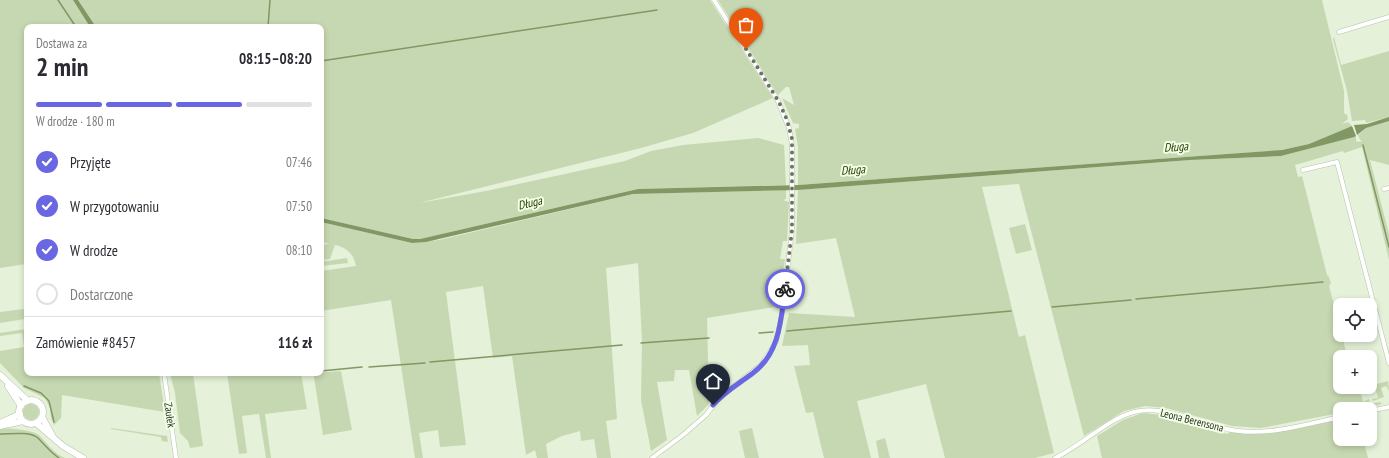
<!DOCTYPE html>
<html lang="pl">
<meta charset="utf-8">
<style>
body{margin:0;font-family:"PT Sans Narrow",sans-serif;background:#f2f2f3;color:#2b2b33;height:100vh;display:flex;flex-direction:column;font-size:15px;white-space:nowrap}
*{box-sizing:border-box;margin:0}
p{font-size:13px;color:#7c7c81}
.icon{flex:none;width:22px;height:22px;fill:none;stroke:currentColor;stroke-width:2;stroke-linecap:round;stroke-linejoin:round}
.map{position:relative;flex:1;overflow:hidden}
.details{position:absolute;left:24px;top:24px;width:300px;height:352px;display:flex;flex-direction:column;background:#fff;border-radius:8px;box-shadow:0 2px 6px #0003}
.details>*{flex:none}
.fabs{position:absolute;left:1333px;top:298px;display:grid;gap:8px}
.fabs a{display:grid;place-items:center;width:44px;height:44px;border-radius:8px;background:#fff;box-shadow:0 2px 6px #0003;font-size:20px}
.pin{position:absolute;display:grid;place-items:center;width:34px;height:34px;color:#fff;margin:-41px -17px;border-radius:50% 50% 50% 0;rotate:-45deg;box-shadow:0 0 4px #0007}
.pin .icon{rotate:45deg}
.courier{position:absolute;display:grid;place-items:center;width:40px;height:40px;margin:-20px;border:3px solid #6967e1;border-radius:50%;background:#fff;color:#222;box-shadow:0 1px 5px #0007}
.head em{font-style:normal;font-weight:700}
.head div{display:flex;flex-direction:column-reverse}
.head{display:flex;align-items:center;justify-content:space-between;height:68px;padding:0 12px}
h1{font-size:26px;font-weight:700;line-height:30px}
.bar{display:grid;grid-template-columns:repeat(4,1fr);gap:6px 4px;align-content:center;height:48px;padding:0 12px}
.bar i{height:5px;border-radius:3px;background:#e1e1e2}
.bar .active{background:#6967e1}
.bar p{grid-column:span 4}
.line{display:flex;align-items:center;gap:10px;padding:0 12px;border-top:1px solid #e1e1e2}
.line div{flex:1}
ol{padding:0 12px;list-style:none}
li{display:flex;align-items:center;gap:12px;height:44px}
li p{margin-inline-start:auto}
li .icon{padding:4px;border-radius:50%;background:#6967e1;color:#fff;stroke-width:4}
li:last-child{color:#7c7c81}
li i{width:22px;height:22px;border:2px solid #e1e1e2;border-radius:50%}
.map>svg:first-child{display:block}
</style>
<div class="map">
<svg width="1389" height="458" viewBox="0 0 1389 458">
<rect width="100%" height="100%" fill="#e5f1d8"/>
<path fill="#c6d8b1" d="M0 0H73L90 27H27V373H159L165 412 62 395 61 418 54 425 51 418 50 408 45 398 24 388 0 363V351L24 347 22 333 0 336V333L26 329 25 319 0 323V312L24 309 26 264 0 268Z
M78 0H710L773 98 693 133 641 148 419 203 486 191 625 161 651 151 683 145 758 138 784 145 786 185 638 189 420 239H413L321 218V27H96Z
M718 0H1322L1344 91V113L1347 115 1348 119 1342 124 1348 122 1352 126 1309 144 1282 150 798 185V147L795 129 799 128V124L793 123 782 98 794 105 789 87H786L778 95Z
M1334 37 1341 65 1389 51V117L1362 124 1366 123 1365 120 1352 121 1347 91 1333 39Z
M1389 121V165L1370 160 1389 234V260L1362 147 1344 153 1343 151 1295 165 1298 177 1302 176 1327 275 1329 277 1331 283 1329 286 1340 328V335L1344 336 1343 339 1347 357H1340V387H1350L1351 391 1388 381 1389 391 1386 386 1381 388 1384 397 1373 401 1372 399 1378 398 1376 390 1361 394 1363 402 1369 399 1370 404 1380 402 1382 404 1360 409H1340V413L1261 428 1232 426 1166 408 1145 406 1124 411 1084 436 1019 184 982 187 1019 337 1025 335 1054 453 1035 458H945L926 384 857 401 871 458H824L813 412 806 413 794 366 810 365 808 345 782 346 789 313 855 317 836 238 796 244 798 190 1190 160 1281 156 1356 136V141L1360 142 1362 140H1360L1358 135 1366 128Z
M786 190V199L783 200 789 202 787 241H783L780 259H785L779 309 774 307 707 318 709 404 697 416 689 370H675L674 381 657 382 667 440 651 451 641 400 642 341 638 263 606 268 617 419 606 421 611 458H597L594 439 581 441 580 431 562 436 546 444 548 458H537L535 450 526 455 512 356 493 358 483 286 446 292 466 445 440 447 438 430 419 433 423 458H415L391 300 321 311V271L356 266C354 254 346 247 335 245L330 259 321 260V245L329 244 321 241V222L412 243 439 240 633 194Z
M1025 224 1032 250 1016 254 1009 228Z
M347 258 348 263 321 266V262Z
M341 371 352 430 323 435 314 377 315 373Z
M170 373H193L203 446 190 448 188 441 180 433 175 393Z
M227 373H301L307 409 265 414 271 458H266L259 414 242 416 247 453 239 454Z
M23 412a8 8 0 1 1 16 0a8 8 0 1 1-16 0Z
M1143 413 1161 415 1217 429 1220 432 1227 434 1230 432 1266 434 1340 420V439H1363L1368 458H1102L1097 436 1123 420Z
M0 428C8 428 33 430 39 435 48 444 53 453 65 458H0Z
M111 428 167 436 168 442 162 441 161 437 111 429Z
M752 428 759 458H745L739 431Z
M885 438 890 458H879L876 441Z"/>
<path fill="#819764" d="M73 0H78L96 27H90Z
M1389 117V121L1366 128 1357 135 1354 125 1367 124Z
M1352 126 1356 136 1354 137 1281 156 1190 160 798 190 633 194 426 242 412 243 321 222V218L413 239H420L638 189 798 185 1282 150 1309 144Z"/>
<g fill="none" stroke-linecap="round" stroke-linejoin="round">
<path stroke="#819764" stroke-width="1.5" d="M58 0 76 27
M268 27 270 0
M321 61 657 10
M1363 145 1389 247
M1136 299 1323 282
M1052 307 1131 300
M787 331 1011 311
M759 333 773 332
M641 343 709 338
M430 362 622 345
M369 367 425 363
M321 371 362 367
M24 386 41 393 49 401 54 422
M0 434C10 434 30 431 38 438 45 445 50 452 59 458"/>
<g stroke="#b7c3aa" stroke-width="5">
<path id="street" d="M1339 32 1389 17
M1303 170 1337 162 1389 363
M1384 189 1389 188
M164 373 176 458
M1370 411 1389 407
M652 458 683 435 706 415 719 398 761 365 776 342 782 314 792 230V145L789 128 777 99 714 0
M1055 458C1081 446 1108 419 1134 412 1167 404 1205 427 1238 431 1272 435 1307 424 1340 417"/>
</g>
<g stroke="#b7c3aa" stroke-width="7">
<path id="secondary" d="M0 375 28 401
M8 386 21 406
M19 412a12 12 0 1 1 24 0a12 12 0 1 1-24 0Z
M42 417 53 437
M0 423 20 414
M36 423 63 446 83 458
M0 426 23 421"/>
</g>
<use href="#street" stroke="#fff" stroke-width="4"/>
<use href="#secondary" stroke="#fff" stroke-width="6"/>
</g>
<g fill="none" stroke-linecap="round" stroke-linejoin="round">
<path stroke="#6c7464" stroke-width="4" stroke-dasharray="0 7.2" d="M746 49 779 102 787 120 792 139V230L785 289"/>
<path stroke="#6967e1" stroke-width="5" d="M713 405C724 392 740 383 753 373 780 353 781 319 785 289"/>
</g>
<g text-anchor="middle" stroke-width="4" stroke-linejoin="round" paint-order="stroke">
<g font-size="11" fill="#2b3026" stroke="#f2fee5">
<text transform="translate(170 415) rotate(82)" y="4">Zaułek</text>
<text transform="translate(1192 420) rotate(14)" y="4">Leona Berensona</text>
</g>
<g font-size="12" font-style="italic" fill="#2a3e01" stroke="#f2fee5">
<text transform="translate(1176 147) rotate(-4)" y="4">Długa</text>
<text transform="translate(853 170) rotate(-4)" y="4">Długa</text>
<text transform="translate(530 203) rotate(-13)" y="4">Długa</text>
</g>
</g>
</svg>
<div class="fabs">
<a><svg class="icon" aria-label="locate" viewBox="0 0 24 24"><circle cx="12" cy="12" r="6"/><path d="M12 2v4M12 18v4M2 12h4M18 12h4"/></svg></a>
<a>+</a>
<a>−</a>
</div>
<div class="pin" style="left:746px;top:49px;background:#ea580c"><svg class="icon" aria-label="bag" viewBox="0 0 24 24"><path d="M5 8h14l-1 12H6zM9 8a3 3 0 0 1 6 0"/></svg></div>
<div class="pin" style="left:713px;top:405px;background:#1f2937"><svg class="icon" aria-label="home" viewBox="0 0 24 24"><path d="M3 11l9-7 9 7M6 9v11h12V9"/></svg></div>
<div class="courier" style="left:785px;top:289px"><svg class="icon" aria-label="bike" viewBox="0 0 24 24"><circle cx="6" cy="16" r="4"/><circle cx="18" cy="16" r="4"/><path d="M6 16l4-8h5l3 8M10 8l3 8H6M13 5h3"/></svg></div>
<section class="details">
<div class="head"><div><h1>2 min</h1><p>Dostawa za</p></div><em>08:15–08:20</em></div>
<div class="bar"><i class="active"></i><i class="active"></i><i class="active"></i><i></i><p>W drodze · 180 m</p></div>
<ol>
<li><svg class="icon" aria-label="check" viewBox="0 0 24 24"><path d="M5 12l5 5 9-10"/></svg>Przyjęte<p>07:46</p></li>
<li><svg class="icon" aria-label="check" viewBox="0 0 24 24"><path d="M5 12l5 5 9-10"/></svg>W przygotowaniu<p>07:50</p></li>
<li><svg class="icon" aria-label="check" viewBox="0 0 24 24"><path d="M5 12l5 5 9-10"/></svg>W drodze<p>08:10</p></li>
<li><i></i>Dostarczone</li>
</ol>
<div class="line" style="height:52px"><div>Zamówienie #8457</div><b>116 zł</b></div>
</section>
</div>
